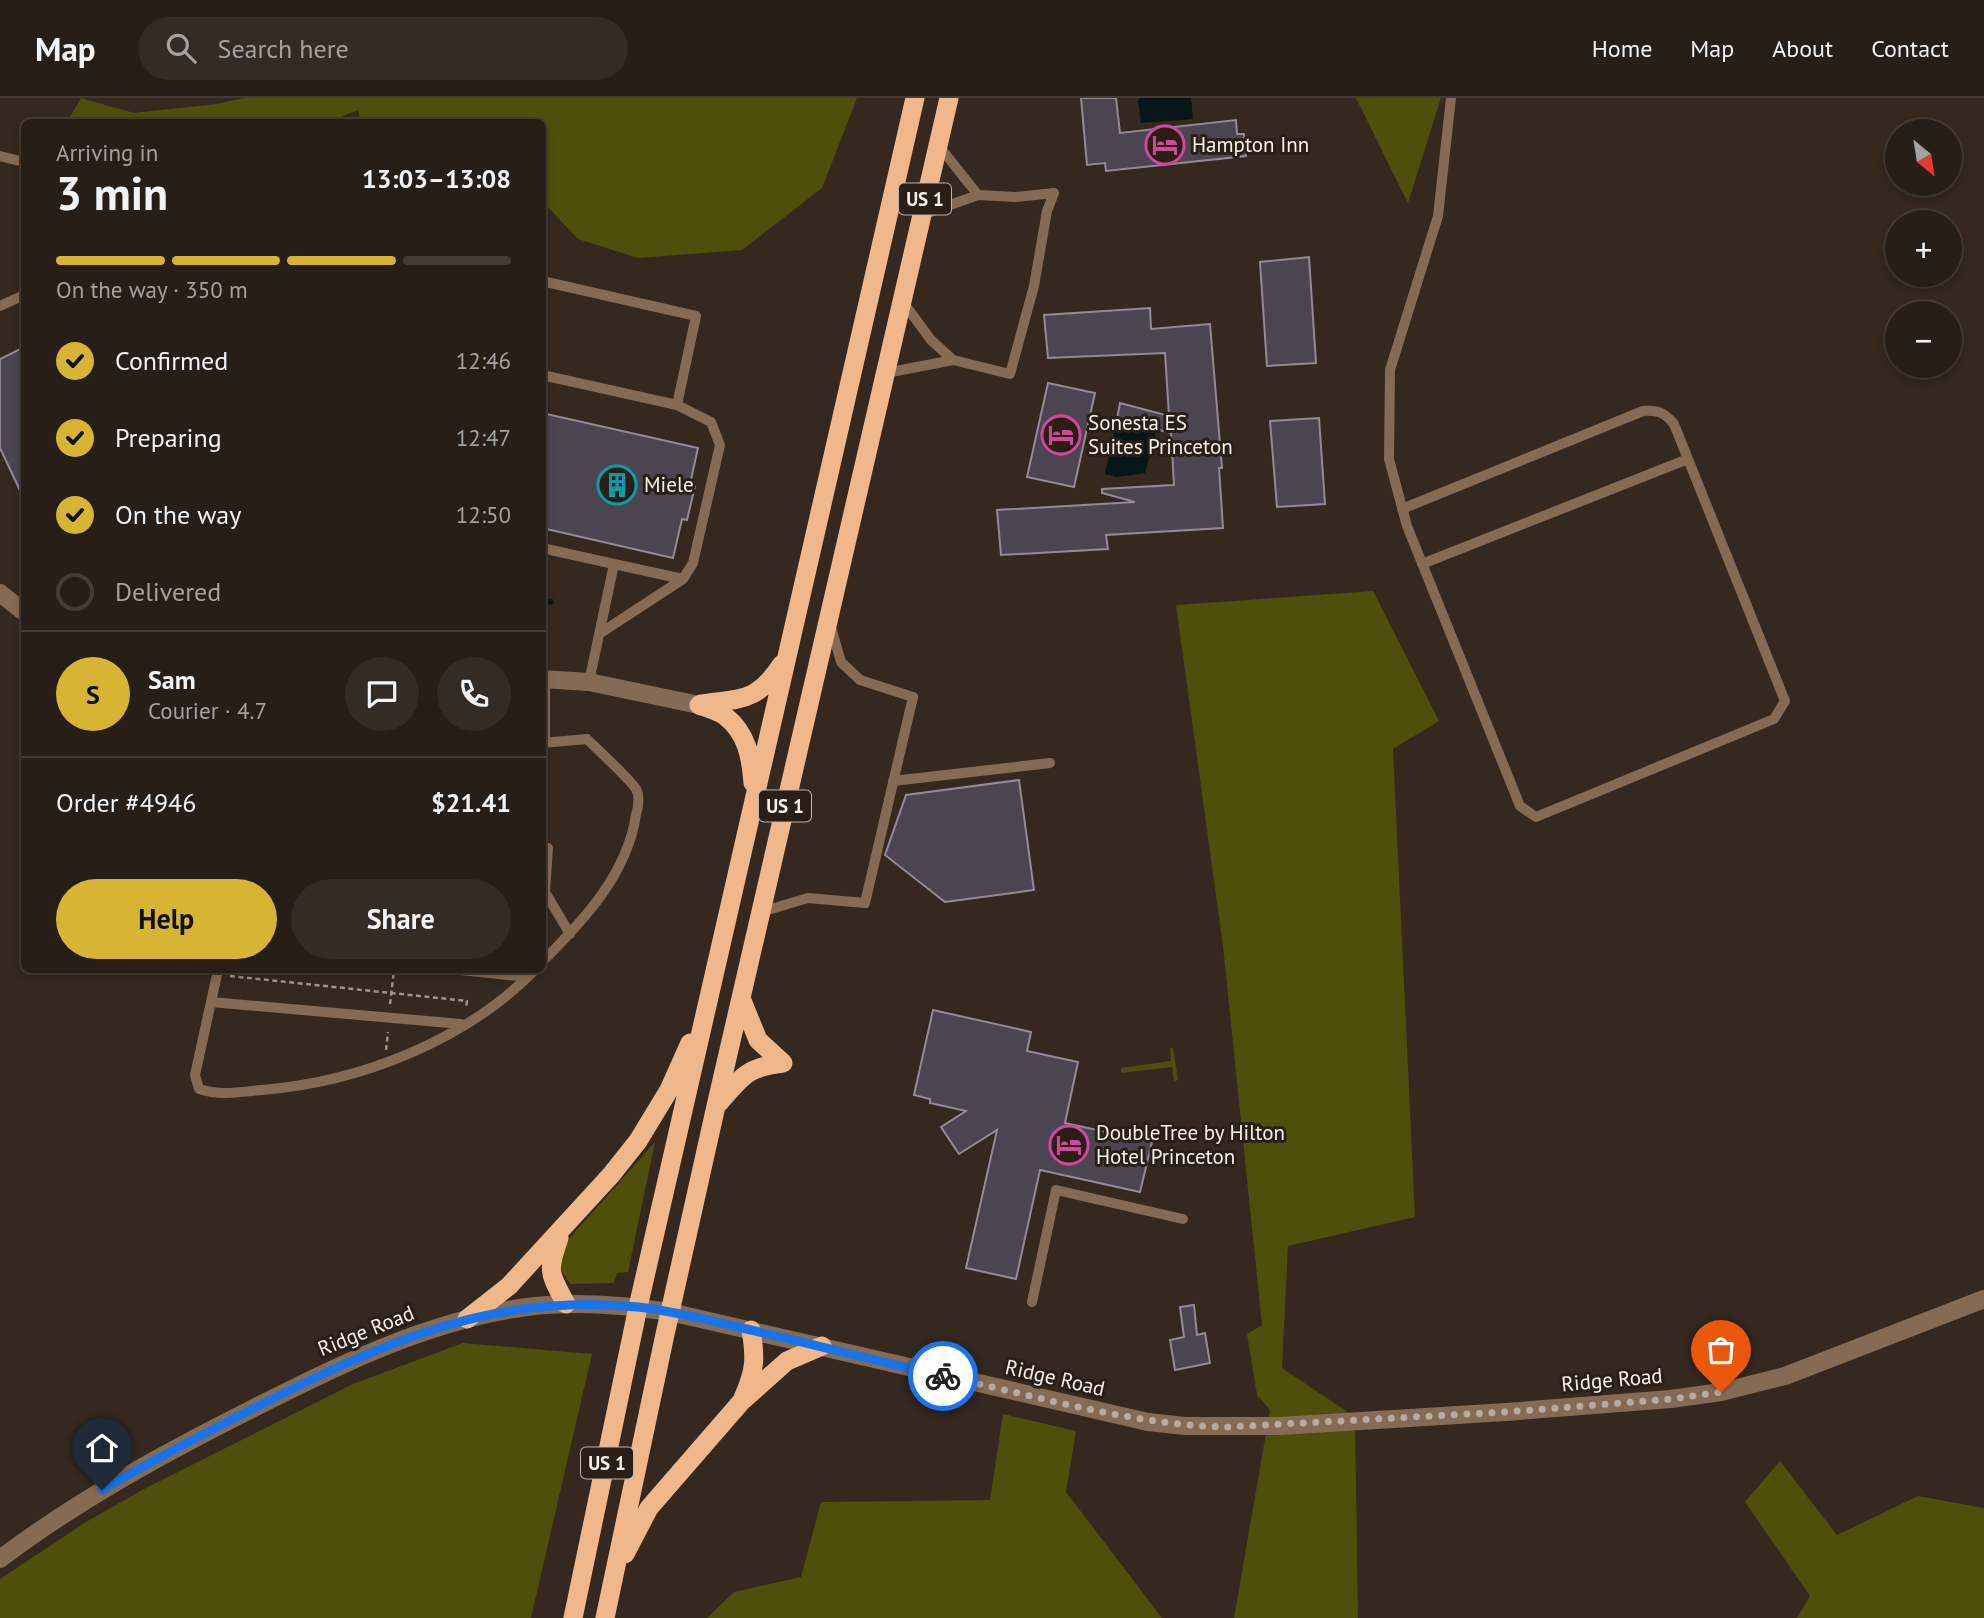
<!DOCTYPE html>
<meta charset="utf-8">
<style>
body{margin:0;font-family:"PT Sans",sans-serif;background:#332b24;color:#f1f3f6;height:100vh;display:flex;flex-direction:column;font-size:26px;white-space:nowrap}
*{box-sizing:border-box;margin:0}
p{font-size:23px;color:#a4a2a1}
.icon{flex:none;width:38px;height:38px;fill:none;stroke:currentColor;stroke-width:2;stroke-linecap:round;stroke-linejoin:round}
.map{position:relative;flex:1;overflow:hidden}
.side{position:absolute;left:21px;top:21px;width:525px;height:854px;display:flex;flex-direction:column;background:#271e17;border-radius:10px;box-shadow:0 4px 10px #0003,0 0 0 2px #433c36}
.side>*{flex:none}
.needle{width:46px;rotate:150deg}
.controls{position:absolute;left:1885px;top:21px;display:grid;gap:14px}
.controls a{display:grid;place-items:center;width:77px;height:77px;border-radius:50%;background:#271e17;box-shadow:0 4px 10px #0003,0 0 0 2px #433c36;font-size:35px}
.pin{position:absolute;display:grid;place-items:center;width:60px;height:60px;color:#fff;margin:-72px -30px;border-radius:50% 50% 50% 0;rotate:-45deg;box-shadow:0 0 7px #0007}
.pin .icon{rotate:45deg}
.courier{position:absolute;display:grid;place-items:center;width:70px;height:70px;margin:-35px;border:5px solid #1a73e8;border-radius:50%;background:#fff;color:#222;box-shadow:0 2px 9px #0007}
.summary em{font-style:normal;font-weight:700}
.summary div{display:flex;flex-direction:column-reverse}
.summary{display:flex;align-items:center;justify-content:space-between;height:119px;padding:0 35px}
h1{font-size:46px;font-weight:700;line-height:52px}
.bar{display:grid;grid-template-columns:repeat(4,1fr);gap:10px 7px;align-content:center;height:84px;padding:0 35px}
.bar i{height:9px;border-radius:5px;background:#433c36}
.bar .active{background:#d8b434}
.bar p{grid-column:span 4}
.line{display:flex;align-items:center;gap:18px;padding:0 35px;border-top:2px solid #433c36}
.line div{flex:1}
.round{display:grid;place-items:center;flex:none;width:74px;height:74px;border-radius:37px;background:#332b24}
ol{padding:0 35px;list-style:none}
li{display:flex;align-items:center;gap:21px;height:77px}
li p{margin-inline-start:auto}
li .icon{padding:7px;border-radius:50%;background:#d8b434;color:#111;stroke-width:4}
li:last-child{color:#a4a2a1}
li i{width:38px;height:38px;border:4px solid #433c36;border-radius:50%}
.cta{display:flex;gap:14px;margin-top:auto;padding:14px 35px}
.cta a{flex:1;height:80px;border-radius:42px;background:#d8b434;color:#111;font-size:28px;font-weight:700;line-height:80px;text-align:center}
.cta a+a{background:#332b24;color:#f1f3f6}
header{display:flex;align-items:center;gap:42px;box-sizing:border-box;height:98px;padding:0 35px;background:#271e17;border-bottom:2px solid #433c36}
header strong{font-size:33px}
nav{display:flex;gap:38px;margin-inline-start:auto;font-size:24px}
.search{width:490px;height:63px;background:#332b24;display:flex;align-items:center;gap:18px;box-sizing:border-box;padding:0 24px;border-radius:38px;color:#a4a2a1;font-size:26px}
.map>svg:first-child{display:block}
</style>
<header>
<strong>Map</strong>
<div class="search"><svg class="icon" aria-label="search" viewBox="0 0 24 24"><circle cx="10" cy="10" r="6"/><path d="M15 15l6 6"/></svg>Search here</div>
<nav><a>Home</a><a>Map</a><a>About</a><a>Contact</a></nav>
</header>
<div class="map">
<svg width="1984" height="1520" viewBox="0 0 1984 1520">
<rect width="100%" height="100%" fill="#34281f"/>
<path fill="#4d4f0a" d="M81 0 134 15 216 6 244 0H857L822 90 742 152 638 160 578 141 543 104 542 24H361L358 12 328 24H67Z
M1356 0H1441L1408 105Z
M1373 493 1439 623 1393 651 1415 1119 1288 1148 1282 1270 1355 1319 1358 1520H1234L1270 1312 1257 1297 1247 1236 1262 1227 1223 848 1176 507Z
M1170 950H1173L1178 982 1174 983 1172 969 1121 975V970L1171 963Z
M655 1044 628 1174 617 1175 614 1185 570 1186 560 1170 567 1143Z
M463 1245 592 1256 531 1520H0V1481L86 1424 144 1391 353 1286Z
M1003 1316 1076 1333 1066 1394 1162 1520H707L734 1494 801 1479 821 1404 990 1402Z
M1780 1363 1837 1437 1918 1398 1984 1410V1520H1797L1810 1498 1745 1404Z"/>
<path fill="#071618" d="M1140 0H1191L1193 21 1141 25 1138 2Z
M1117 321 1157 331 1145 375 1117 379 1105 376Z"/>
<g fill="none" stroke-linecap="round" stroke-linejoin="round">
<path stroke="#071618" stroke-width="5" d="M542 503 551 504"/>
</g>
<path fill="#4c4451" stroke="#938a99" stroke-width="2" d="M1081 0H1116L1120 35 1236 22 1237 36H1244L1246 58 1106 73 1105 65 1087 67Z
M1309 159 1316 265 1267 268 1260 164Z
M1150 210 1151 231 1210 226 1222 370H1219L1223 430 1106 437 1108 451 1001 457 997 412 1135 404 1102 395V391L1174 387 1171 335 1117 321 1120 305 1169 318 1165 255 1048 260 1044 217Z
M24 249V401L0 350V261Z
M1048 285 1095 295 1074 389 1027 379Z
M542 315 698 350 690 386 695 388 687 422 682 421 673 460 542 430Z
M1319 320 1325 406 1277 409 1270 323Z
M1019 682 1034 792 945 804 885 757 906 697Z
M933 912 1031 934 1027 953 1078 964 1065 1025 1152 1044 1140 1094 1040 1072 1016 1181 966 1170 997 1032 959 1056 941 1029 966 1013 930 1005V1001L914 997Z
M1194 1207 1197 1237 1205 1235 1210 1265 1175 1272 1170 1242 1184 1239 1180 1209Z"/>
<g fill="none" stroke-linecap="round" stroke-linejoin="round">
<path stroke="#9d948c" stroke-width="2.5" stroke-dasharray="5 3.5" stroke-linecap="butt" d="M230 878 467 903 466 910
M390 906 394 872
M386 952 388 934"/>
<path stroke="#866b54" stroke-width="10" d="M939 48 978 97
M0 58 24 64
M542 183 696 218 677 307 711 324 720 347 693 465 683 481 599 536
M903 204 931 242 953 262
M0 208 24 197
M886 275 953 262 1010 276 1034 188 1047 113 1054 95 1016 99 978 97 922 117
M542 277 677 307
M1402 411 1643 313C1659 312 1665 315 1674 326L1785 603 1774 621 1536 719 1520 708 1407 428 1389 361 1390 272 1438 118 1451 0
M542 450 614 466
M1422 466 1688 361
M589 584 614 466 683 481
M545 644V581
M542 645 587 641C599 653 628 679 636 691 640 698 638 710 636 717 627 777 583 823 542 864
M893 683 1050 665
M548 750 545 794 570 836
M761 814 808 800 865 805 913 599 860 582 841 564 831 529
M218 872 195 977 199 991C220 998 240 994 262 992 360 984 465 943 535 872
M461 872 528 879
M211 904 461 926
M1032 1204 1056 1092 1183 1121"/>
<path stroke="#866b54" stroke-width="18" d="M0 495 24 514
M542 581 589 584 699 607"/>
<path stroke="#866b54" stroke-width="18" d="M0 1461C74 1405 154 1361 236 1319 329 1272 423 1223 527 1209 574 1203 624 1207 670 1214L1148 1324 1185 1328H1280L1506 1314 1671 1301 1721 1294 1785 1278 1984 1201"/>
<path stroke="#f0b88a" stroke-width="19" d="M701 606C743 600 757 604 782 566
M699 607C707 610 718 613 725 618 747 635 751 659 753 685
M741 900 758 942 783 965
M719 1005C743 978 745 970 783 965
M559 1140C547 1175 549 1174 566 1206
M467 1221 509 1188 611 1077 638 1043 669 992 690 945
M743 1300C755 1273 756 1261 751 1232
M625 1456 649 1410 741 1304 787 1263 822 1248
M573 1520 638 1209 915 0
M605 1520 664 1241 716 1008 949 0"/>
</g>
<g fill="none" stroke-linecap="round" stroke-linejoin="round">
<path stroke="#b4aba4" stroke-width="7" stroke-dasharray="0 12.6" d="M943 1278C1037 1298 1131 1327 1228 1329L1506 1314 1671 1301 1721 1294"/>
<path stroke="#1a73e8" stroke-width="9" d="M102 1392C153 1362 207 1334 260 1307 384 1244 496 1194 638 1209 674 1213 708 1222 742 1230 809 1245 876 1263 943 1278"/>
</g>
<defs>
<g id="hotel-ring" transform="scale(2.0125)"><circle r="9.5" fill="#291f16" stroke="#d1479c" stroke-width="1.5"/><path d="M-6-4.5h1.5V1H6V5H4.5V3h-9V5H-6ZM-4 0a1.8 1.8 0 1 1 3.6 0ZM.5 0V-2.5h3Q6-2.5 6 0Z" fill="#d1479c"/></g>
<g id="building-ring" transform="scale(2.0125)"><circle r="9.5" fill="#291f16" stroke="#0f9aa8" stroke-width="1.5"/><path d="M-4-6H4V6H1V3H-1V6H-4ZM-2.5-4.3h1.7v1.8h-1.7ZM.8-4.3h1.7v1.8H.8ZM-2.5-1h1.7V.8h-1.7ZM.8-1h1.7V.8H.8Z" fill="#0f9aa8"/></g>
</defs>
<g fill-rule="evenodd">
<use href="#hotel-ring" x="1165" y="47"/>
<use href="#hotel-ring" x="1061" y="337"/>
<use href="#building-ring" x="617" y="387"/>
<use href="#hotel-ring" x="1069" y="1047"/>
</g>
<g text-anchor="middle" stroke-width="6" stroke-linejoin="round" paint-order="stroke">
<g fill="#291f16" stroke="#bbb3ac" stroke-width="2">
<rect x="899" y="85.5" width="52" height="31" rx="5"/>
<rect x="759" y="692.5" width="52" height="31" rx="5"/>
<rect x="581" y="1349.5" width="52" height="31" rx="5"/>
</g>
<g font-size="19" font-weight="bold" fill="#f9f2ec">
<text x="925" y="108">US 1</text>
<text x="785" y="715">US 1</text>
<text x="607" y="1372">US 1</text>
</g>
<g font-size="21" fill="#f9f2ec" stroke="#291f16" text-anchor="start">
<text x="1192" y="54">Hampton Inn</text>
<text x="1088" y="332">Sonesta ES<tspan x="1088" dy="24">Suites Princeton</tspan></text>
<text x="644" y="394">Miele</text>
<text x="1096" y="1042">DoubleTree by Hilton<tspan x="1096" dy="24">Hotel Princeton</tspan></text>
</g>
<g font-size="21" fill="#f9f2ec" stroke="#291f16">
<text transform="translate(366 1233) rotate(-22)" y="7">Ridge Road</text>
<text transform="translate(1055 1280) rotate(13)" y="7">Ridge Road</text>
<text transform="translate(1612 1282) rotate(-5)" y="7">Ridge Road</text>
</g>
</g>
</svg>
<div class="controls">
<a><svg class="needle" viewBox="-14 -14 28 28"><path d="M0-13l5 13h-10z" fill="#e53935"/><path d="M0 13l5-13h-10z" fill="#a4a2a1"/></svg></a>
<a>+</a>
<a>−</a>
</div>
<div class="pin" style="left:1721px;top:1294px;background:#ea580c"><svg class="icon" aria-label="bag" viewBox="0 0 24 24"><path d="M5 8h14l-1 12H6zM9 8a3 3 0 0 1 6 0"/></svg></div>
<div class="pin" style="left:102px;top:1392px;background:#1f2937"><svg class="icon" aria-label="home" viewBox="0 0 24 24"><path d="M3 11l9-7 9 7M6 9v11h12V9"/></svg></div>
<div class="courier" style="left:943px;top:1278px"><svg class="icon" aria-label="bike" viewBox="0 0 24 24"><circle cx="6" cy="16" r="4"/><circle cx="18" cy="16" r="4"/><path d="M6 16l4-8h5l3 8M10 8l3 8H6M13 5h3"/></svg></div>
<section class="side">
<div class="summary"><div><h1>3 min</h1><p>Arriving in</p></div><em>13:03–13:08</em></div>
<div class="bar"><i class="active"></i><i class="active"></i><i class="active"></i><i></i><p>On the way · 350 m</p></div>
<ol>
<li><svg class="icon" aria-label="check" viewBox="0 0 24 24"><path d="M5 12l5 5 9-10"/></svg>Confirmed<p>12:46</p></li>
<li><svg class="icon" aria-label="check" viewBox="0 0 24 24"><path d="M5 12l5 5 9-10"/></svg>Preparing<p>12:47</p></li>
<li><svg class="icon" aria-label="check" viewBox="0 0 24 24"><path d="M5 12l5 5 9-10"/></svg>On the way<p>12:50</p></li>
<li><i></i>Delivered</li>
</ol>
<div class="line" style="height:126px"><b class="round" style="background:#d8b434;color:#111">S</b><div><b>Sam</b><p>Courier · 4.7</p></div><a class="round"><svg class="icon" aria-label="chat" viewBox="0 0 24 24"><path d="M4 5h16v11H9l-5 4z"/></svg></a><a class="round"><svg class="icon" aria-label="phone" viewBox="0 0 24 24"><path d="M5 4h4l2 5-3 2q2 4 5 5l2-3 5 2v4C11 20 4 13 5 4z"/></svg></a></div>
<div class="line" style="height:91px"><div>Order #4946</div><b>$21.41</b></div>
<div class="cta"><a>Help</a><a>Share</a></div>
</section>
</div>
